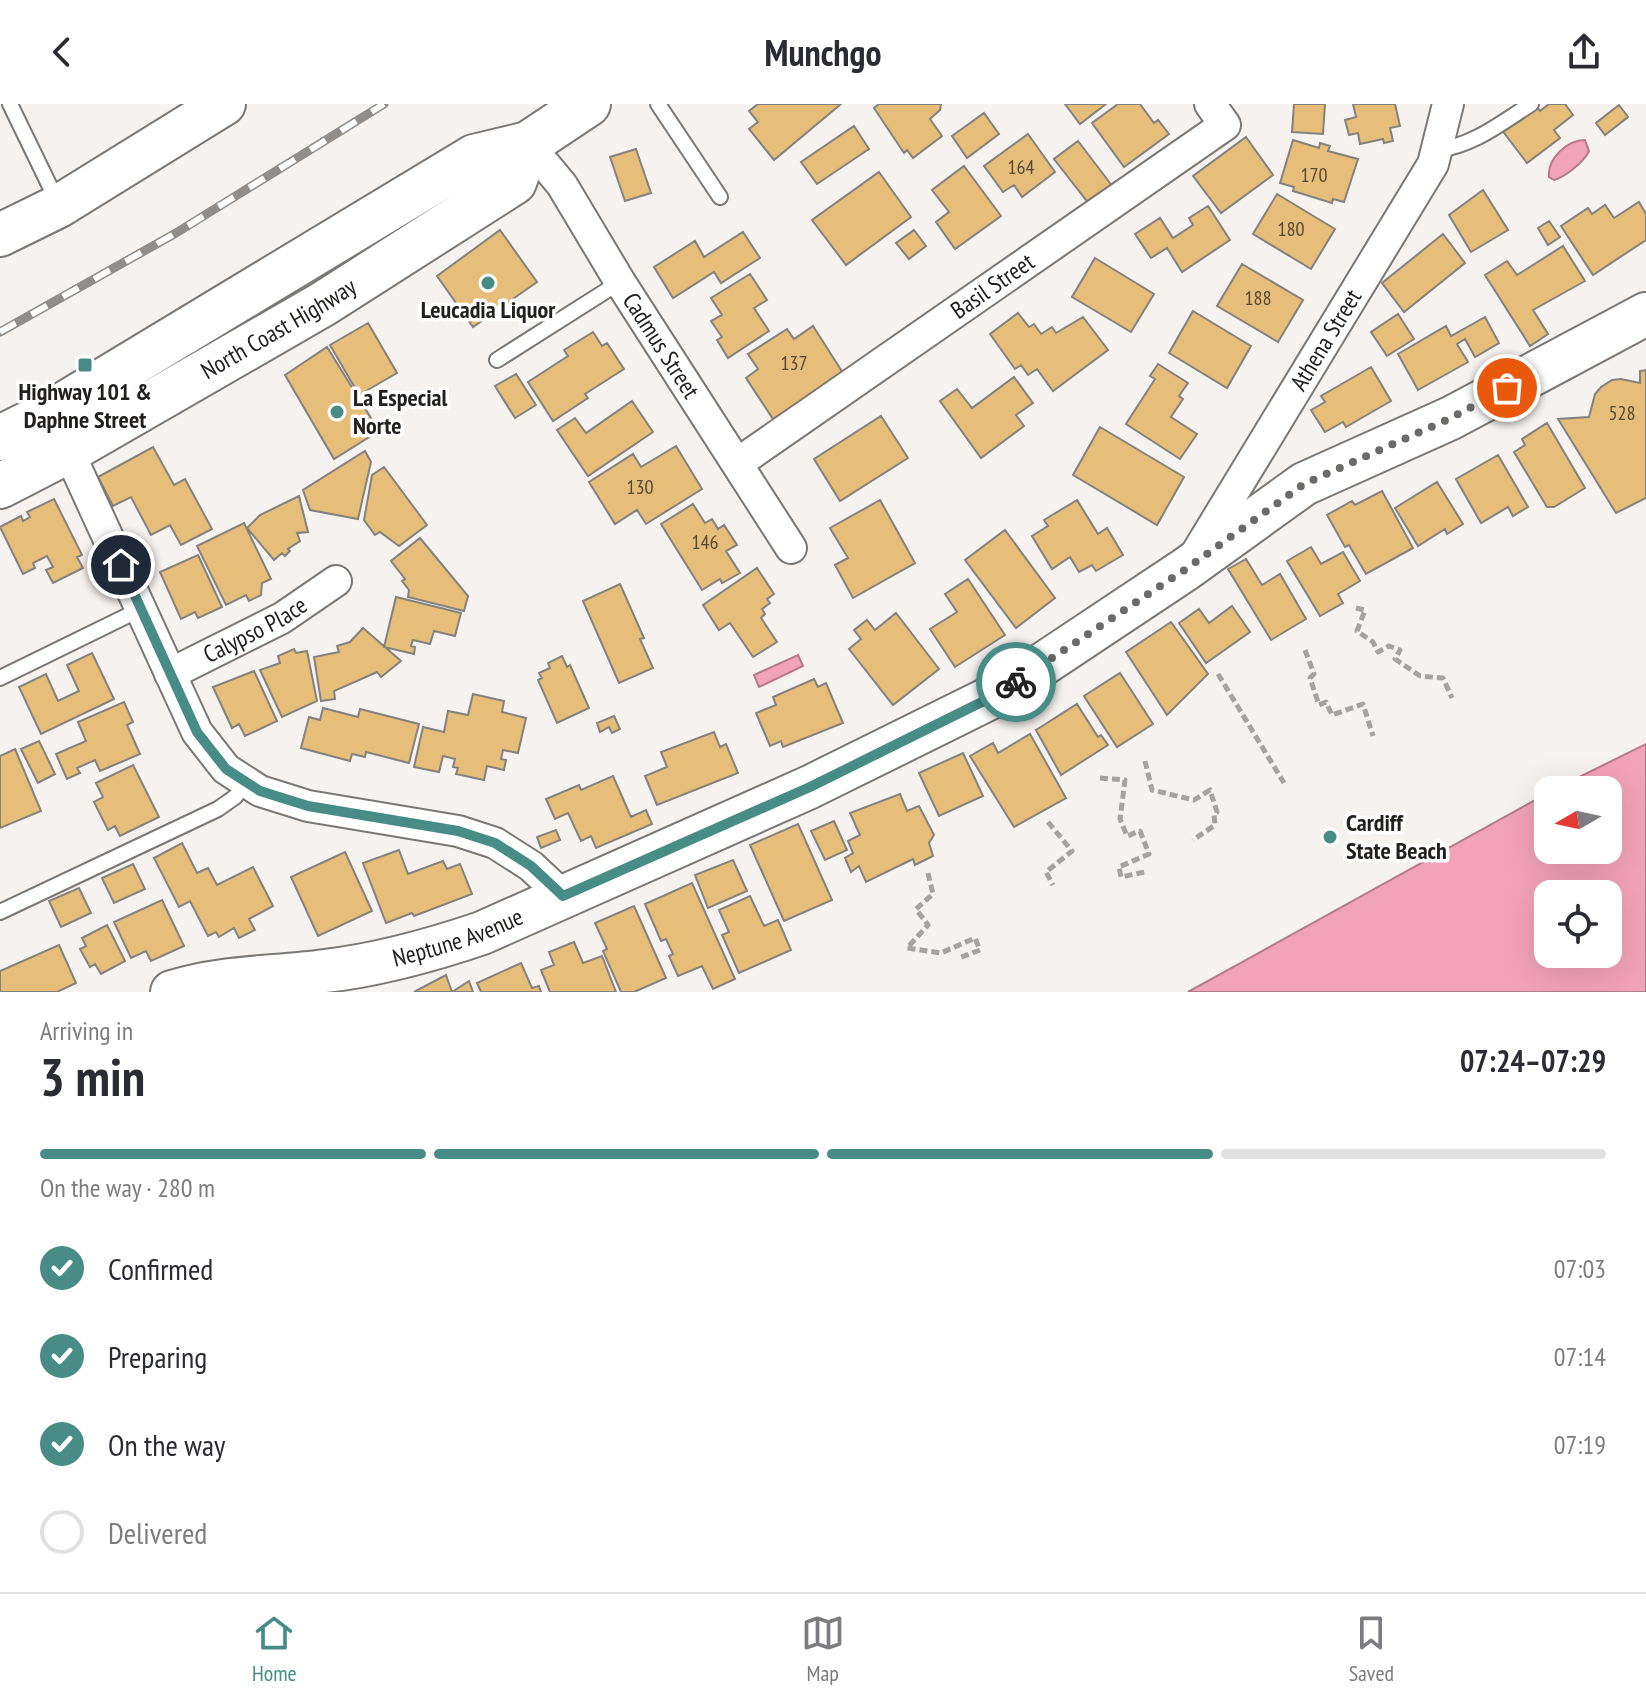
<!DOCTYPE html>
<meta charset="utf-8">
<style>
body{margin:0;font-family:"PT Sans Narrow",sans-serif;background:#f2f2f3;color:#2b2b33;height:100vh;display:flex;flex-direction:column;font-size:30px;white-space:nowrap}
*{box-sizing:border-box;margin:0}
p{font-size:26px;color:#7c7c81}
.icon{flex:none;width:44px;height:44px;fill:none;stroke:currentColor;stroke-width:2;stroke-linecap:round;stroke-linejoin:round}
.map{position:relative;height:888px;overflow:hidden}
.details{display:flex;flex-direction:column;background:#fff;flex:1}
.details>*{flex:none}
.needle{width:52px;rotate:261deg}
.controls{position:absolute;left:1534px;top:672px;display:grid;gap:16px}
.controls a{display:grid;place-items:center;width:88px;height:88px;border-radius:16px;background:#fff;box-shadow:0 8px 32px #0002;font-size:40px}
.pin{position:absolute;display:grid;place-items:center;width:68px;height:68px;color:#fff;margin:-34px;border:4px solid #fff;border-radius:50%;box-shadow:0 2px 8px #0007}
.courier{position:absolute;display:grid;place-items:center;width:80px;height:80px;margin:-40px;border:6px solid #478d85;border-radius:50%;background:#fff;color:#222;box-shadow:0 2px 10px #0007}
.overview em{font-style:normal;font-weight:700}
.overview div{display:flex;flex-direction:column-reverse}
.overview{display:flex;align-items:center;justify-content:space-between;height:136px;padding:0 40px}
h1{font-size:52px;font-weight:700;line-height:60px}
.bar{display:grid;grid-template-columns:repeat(4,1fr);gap:12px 8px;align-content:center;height:96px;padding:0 40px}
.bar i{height:10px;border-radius:6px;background:#e1e1e2}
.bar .active{background:#478d85}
.bar p{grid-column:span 4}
ol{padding:0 40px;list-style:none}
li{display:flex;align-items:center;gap:24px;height:88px}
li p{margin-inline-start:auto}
li .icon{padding:8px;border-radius:50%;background:#478d85;color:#fff;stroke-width:4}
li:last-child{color:#7c7c81}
li i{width:44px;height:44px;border:4px solid #e1e1e2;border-radius:50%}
header{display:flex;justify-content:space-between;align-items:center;height:104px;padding:0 40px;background:#fff;font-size:36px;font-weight:700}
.dock{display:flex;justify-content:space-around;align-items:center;height:112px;border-top:2px solid #e1e1e2;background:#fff;font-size:22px;color:#7c7c81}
.dock a{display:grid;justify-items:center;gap:4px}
.dock .active{color:#478d85}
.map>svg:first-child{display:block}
</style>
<header><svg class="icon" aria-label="back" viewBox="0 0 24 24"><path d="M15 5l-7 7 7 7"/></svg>Munchgo<svg class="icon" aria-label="share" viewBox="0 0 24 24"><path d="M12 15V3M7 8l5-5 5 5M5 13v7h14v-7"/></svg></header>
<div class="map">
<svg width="1646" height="888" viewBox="0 0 1646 888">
<rect width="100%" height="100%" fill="#f6f2ef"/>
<path fill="#f2a2b9" stroke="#b47b8b" stroke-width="2" fill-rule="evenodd" d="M1585 36 1589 47C1584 58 1565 73 1554 76L1549 73C1547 55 1567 36 1585 36Z
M798 551 803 562 759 583 754 571Z
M1646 640V888H1188L1548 689V746H1608V686H1553ZM1608 790V850H1548V790Z"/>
<path fill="#e7be79" stroke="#84827e" stroke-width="2" d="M758 0H841L774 56 749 25 758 18 749 7Z
M879 0H941L940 6 930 15 942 32 913 54 907 46 904 49 874 4Z
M1065 0H1106L1080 20Z
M1118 0H1140L1154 19 1158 16 1169 30 1124 63 1092 19Z
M1294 0H1325L1323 30 1292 28Z
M1353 0H1395L1400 22 1390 24 1393 37 1384 39 1383 35 1360 40 1358 29 1349 31 1345 16 1356 13Z
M1535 0 1540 7 1549 0H1565L1573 11 1554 26 1560 34 1527 59 1501 25Z
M1619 1 1628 13 1605 31 1596 19Z
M984 9 999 30 967 54 952 32Z
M854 22 869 45 817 80 801 58Z
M1028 30 1055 68 1022 93 1014 81 1003 88 984 62Z
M1246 33 1273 71 1221 109 1193 72Z
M1293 36 1319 44 1320 39 1330 42 1328 47 1358 55 1344 98 1333 95 1332 99 1293 87 1294 83 1280 79Z
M1078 37 1113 83 1090 101 1054 55Z
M636 45 651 89 625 97 610 53Z
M964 62 1001 112 955 145 936 118 949 108 932 86Z
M879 68 911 113 846 161 812 116Z
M1483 86 1508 126 1471 148 1449 111Z
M1277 90 1335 125 1311 165 1253 130Z
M1639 98 1646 110V136L1593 171 1561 122 1588 104 1592 110 1605 101 1614 114Z
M1208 102 1230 136 1182 168 1167 144 1151 154 1135 130 1160 114 1173 134 1193 121 1189 114Z
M1549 117 1560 133 1548 141 1538 124Z
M500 126 537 178 473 223 437 172Z
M914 126 926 142 909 155 896 139Z
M743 128 760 154 721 179 714 168 673 194 654 163 695 137 704 153Z
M1443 130 1465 159 1404 208 1382 179Z
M1563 142 1585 177 1533 206 1548 230 1530 242 1485 171 1507 157 1517 171Z
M1095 154 1154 190 1131 228 1072 193Z
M1242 160 1303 196 1278 238 1217 202Z
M750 170 767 196 754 204 769 227 728 254 717 236 722 233 711 217 722 211 711 194Z
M1193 207 1251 242 1227 284 1169 249Z
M1018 209 1029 223 1034 220 1041 230 1052 223 1056 229 1083 213 1108 246 1053 287 1037 265 1028 271 1021 261 1015 265 990 230Z
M1398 210 1414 235 1387 252 1371 228Z
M1485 213 1499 239 1475 253 1465 235 1457 240 1468 258 1418 286 1398 250 1446 222 1451 232Z
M368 219 397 269 359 291 330 241Z
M813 222 843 269 773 315 746 274 758 265 748 250 787 225 794 235Z
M593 228 602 242 607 239 624 265 585 290 588 294 553 317 528 278 568 252 564 246Z
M327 243 379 327 334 355 285 271Z
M1158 260 1188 279 1179 292 1183 295 1171 313 1197 330 1180 355 1126 320 1155 275 1150 272Z
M1371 263 1391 297 1346 323 1343 318 1325 328 1311 306 1325 298 1321 292Z
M1646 266V394L1616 409 1558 315 1589 313 1595 290 1601 283 1612 276 1621 275 1640 279V267Z
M516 270 536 301 515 314 495 282Z
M1014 273 1033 299 1016 311 1024 322 981 354 940 297 957 285 972 304Z
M632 297 653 328 588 372 557 326 575 314 586 329Z
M881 312 908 354 840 397 814 355Z
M1547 319 1585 384 1554 403H1547L1514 348 1525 341 1522 335Z
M1100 323 1184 373 1157 421 1073 371Z
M676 342 702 385 646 420 637 406 615 420 589 378 633 350 641 363Z
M153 343 174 381 185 375 212 425 181 441 170 421 151 431 131 393 113 402 98 373Z
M365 347 371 358 358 415 310 406 303 386Z
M1498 351 1528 403 1513 412 1508 403 1481 419 1456 375Z
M384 363 427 421 399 442 380 428 375 431 364 416 372 371Z
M1437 378 1463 420 1447 430 1445 425 1418 442 1395 404Z
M1382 387 1413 444 1366 470 1349 441 1345 443 1327 411 1352 397 1355 401Z
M299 392 308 428 297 429 300 437 288 445 290 447 285 452 282 449 274 456 247 424 260 411Z
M54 395 82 451 77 453 83 464 53 479 46 466 53 463 47 452 33 459 35 464 23 470 0 423 21 412 23 417 30 413 27 408Z
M880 396 915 459 853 494 835 461 848 454 830 424Z
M1077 396 1098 430 1107 424 1123 451 1096 467 1092 461 1079 468 1070 453 1052 465 1032 432 1048 422 1044 416Z
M693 400 705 419 712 415 718 425 724 421 737 441 726 447 740 469 722 479 720 475 702 486 661 420Z
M244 419 271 475 262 479 261 491 249 497 246 491 226 501 197 442Z
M1005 426 1055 494 1016 524 965 456Z
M420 434 468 492 464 507 408 493 409 486 402 477 405 475 391 457Z
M1311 443 1321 460 1343 448 1360 477 1338 490 1343 499 1320 512 1287 457Z
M198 451 222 503 198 514 195 508 181 515 160 468Z
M1246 455 1262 481 1280 470 1306 515 1271 536 1228 465Z
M757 464 774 490 767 495 770 499 762 505 765 510 761 514 777 538 753 553 730 519 719 526 703 501Z
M968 475 1005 531 955 563 930 525 957 508 945 490Z
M620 480 644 534 640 535 653 564 619 579 583 497Z
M396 493 461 509 455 532 434 527 430 540 413 536 411 542 415 543 414 550 384 543Z
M1232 502 1250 528 1206 559 1179 519 1199 505 1209 519Z
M896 509 939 565 893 601 849 545 861 535 854 526 867 516 875 526Z
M1171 518 1208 570 1167 611 1126 548Z
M363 524 401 557 381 573 377 568 334 587 335 595 321 597 314 553 339 548 337 542 350 538Z
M294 545 296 549 307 547 317 597 282 613 260 566 280 559 278 552Z
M92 549 114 595 41 630 19 583 46 570 58 597 79 587 67 561Z
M562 552 567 563 570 561 589 604 557 619 538 576 542 574 539 569 550 564 548 559Z
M254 567 277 617 245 632 239 620 232 624 213 583Z
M1120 569 1153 620 1117 643 1084 592Z
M814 575 818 583 826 579 843 619 783 643 781 637 770 642 756 609 776 601 773 593Z
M473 590 504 597 502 608 526 614 518 649 503 646 501 655 506 656 504 666 487 662 484 676 456 670 458 664 453 663 455 655 443 652 439 668 414 663 423 623 444 628 448 607 468 611Z
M124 598 133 618 127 621 140 650 100 667 95 656 77 664 80 669 67 675 56 650 86 637 78 618Z
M1077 600 1098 633 1101 631 1108 641 1061 671 1036 626Z
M323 604 358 613 360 605 419 620 409 659 366 648 365 653 352 650 350 657 301 644 309 613 320 616Z
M614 612 620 625 612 629 609 623 600 628 597 619Z
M714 628 720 643 726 640 738 669 657 701 645 672 667 663 661 648Z
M1030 630 1066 694 1014 723 970 652 993 639 998 649Z
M39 637 55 670 38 679 21 645Z
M15 645 41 707 0 724V652Z
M963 649 983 692 939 712 919 669Z
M133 661 159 713 120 732 115 722 108 726 94 698 103 693 96 679Z
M613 672 631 713 646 706 652 720 596 744 591 732 581 737 568 709 555 715 546 695 579 681 581 686Z
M900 690 907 707 919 702 934 731 929 739 933 752 915 761 913 755 866 778 859 762 851 768 845 754 853 749 848 737 860 731 850 709Z
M834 717 847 746 825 756 811 727Z
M798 720 832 796 784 817 750 741Z
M556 726 560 736 541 744 537 733Z
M182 739 197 769 208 764 217 781 253 763 273 802 249 815 255 826 239 834 234 824 219 833 216 828 208 832 190 797 179 803 154 754Z
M399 746 408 770 443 757 447 765 460 760 472 790 414 812 412 809 386 819 363 759Z
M345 748 372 807 318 832 291 773Z
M733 756 747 787 708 804 695 771Z
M133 760 145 785 114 799 102 774Z
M692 779 735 875 713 885 702 862 678 872 669 852 673 850 666 835 661 837 645 800Z
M79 784 91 809 61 823 49 797Z
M750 792 764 822 778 816 791 846 739 869 722 831 729 828 719 806Z
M162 796 184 842 151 857 146 847 131 854 114 818Z
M634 802 666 874 634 888H621L603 847 607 845 595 819Z
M107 821 125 857 101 870 95 860 90 863 80 845 86 842 82 834Z
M574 838 583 859 602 852 616 888H550L541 866 554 861 549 848Z
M59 841 76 879 57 888H0V867Z
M521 859 532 884 539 882 541 888H481L477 879Z
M446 871 452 888 469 877 473 888H414Z"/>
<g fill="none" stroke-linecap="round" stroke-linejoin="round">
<g stroke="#7b7775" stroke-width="18">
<path id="lane" d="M10 0 57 97
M658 0 720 93
M1437 46C1473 42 1501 19 1531 0
M497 256 620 178
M0 574 141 505
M0 808 218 705 235 693 246 679"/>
</g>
<g stroke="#7b7775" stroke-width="34">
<g id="street">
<path id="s1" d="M528 40 562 81 620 178 791 444"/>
<path d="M61 331 197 628 226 665 260 687 308 702 458 727 495 739 531 762 563 792"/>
<path id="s2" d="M738 359 1225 21 1210 0"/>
<path id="s3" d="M1194 453 1433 60 1448 0"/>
<path id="s4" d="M170 570 282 514 336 477"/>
</g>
</g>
<g stroke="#7b7775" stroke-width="46">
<g id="secondary">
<path d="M0 131 59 102 224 0"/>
<path id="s5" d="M172 888C223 872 273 874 325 867 378 861 432 846 482 829L810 683 998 590 1186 465 1304 380 1451 314 1646 210"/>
</g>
</g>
<g stroke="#7b7775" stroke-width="48">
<g id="primary">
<path d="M0 334 50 309 474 53 528 40 588 0"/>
<path id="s6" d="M0 382 68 347 323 200 514 78 528 40"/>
</g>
</g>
<path stroke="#a5a2a0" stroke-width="5" stroke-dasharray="8 4" stroke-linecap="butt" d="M1356 504 1365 506 1357 527 1373 538 1378 548 1389 542 1400 546 1395 555 1420 572 1443 574 1452 594
M1305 546 1314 570 1310 574 1319 601 1326 598 1332 611 1363 600 1373 632
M1218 570 1284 679
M1145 657 1152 686 1194 696 1210 686 1217 708 1214 710 1215 721 1193 736
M1100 674 1125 676 1120 715 1127 732 1140 727 1149 750 1119 763 1121 773 1145 768
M1048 718 1072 747 1046 768 1053 781
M928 769 933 790 916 805 928 821 907 844 941 849 975 834 980 846 959 854"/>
<use href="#lane" stroke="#fff" stroke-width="14"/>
<use href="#street" stroke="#fff" stroke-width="30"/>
<use href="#secondary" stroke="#fff" stroke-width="42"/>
<use href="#primary" stroke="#fff" stroke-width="44"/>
<g stroke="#908d8b" stroke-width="9">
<path id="rail" d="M0 228 176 129 384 0"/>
</g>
<use href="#rail" stroke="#fff" stroke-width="6" stroke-dasharray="18" stroke-linecap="butt"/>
</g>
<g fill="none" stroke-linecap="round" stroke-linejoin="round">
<path stroke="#6c6a68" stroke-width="8" stroke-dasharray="0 14.4" d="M1016 578 1186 465 1304 380 1451 314 1507 284"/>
<path stroke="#478d85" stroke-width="10" d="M121 461 197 628 226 665 260 687 308 702 458 727 495 739 531 762 563 792 810 683 998 590 1016 578"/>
</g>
<g fill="#478d85" stroke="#fff" stroke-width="3">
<circle cx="488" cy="179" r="8"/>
<rect x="77" y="253" width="16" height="16" rx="4"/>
<circle cx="337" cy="308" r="8"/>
<circle cx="1330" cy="733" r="8"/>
</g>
<g text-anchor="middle" stroke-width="7" stroke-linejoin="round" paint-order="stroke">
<g font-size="20" fill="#534836">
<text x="1021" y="70">164</text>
<text x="1314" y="78">170</text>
<text x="1291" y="132">180</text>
<text x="1258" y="201">188</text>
<text x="794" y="266">137</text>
<text x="1622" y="316">528</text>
<text x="640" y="390">130</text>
<text x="705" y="445">146</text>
</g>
<g font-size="24" fill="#22201f" stroke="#fff">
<text dy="8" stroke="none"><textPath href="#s2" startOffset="310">Basil Street</textPath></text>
<text dy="8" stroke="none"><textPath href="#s6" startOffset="320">North Coast Highway</textPath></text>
<text dy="8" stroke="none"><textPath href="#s3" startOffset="254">Athena Street</textPath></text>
<text dy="8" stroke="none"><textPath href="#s1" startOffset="242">Cadmus Street</textPath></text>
<text dy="8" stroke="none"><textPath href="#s4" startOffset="96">Calypso Place</textPath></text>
<text dy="8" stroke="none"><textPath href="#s5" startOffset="292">Neptune Avenue</textPath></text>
</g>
<g font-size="24" font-weight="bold" fill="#22201f" stroke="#fff">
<text x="488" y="214">Leucadia Liquor</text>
<text x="85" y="296">Highway 101 &amp;<tspan x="85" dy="28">Daphne Street</tspan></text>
<text x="353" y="302" text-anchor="start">La Especial<tspan x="353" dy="28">Norte</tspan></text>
<text x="1346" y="727" text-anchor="start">Cardiff<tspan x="1346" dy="28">State Beach</tspan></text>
</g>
</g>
</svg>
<div class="controls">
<a><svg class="needle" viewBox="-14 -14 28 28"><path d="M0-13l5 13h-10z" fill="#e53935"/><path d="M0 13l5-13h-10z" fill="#7c7c81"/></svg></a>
<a><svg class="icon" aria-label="locate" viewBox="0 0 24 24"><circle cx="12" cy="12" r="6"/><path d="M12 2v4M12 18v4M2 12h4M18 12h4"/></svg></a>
</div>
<div class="pin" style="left:1507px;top:284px;background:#ea580c"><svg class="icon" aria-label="bag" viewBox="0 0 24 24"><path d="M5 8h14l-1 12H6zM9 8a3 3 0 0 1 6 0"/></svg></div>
<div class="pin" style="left:121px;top:461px;background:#1f2937"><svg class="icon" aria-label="home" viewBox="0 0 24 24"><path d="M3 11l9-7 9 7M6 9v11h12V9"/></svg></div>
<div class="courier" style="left:1016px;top:578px"><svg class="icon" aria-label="bike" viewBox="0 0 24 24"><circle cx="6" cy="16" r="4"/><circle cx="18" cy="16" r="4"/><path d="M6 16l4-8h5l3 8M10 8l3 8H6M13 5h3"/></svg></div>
</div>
<section class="details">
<div class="overview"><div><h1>3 min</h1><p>Arriving in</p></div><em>07:24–07:29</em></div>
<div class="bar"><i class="active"></i><i class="active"></i><i class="active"></i><i></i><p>On the way · 280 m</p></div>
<ol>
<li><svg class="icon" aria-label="check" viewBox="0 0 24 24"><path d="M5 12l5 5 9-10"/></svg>Confirmed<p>07:03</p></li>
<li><svg class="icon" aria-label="check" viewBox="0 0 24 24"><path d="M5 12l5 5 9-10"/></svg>Preparing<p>07:14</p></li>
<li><svg class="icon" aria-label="check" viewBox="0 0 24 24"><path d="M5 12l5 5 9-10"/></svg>On the way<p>07:19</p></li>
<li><i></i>Delivered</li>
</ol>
</section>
<nav class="dock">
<a class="active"><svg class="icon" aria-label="home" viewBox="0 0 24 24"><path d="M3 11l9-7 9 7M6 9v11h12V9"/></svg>Home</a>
<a><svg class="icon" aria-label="map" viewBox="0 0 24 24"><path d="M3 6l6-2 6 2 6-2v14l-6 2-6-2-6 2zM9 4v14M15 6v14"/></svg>Map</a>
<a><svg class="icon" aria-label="saved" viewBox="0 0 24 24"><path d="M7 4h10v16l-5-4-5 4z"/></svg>Saved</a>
</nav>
